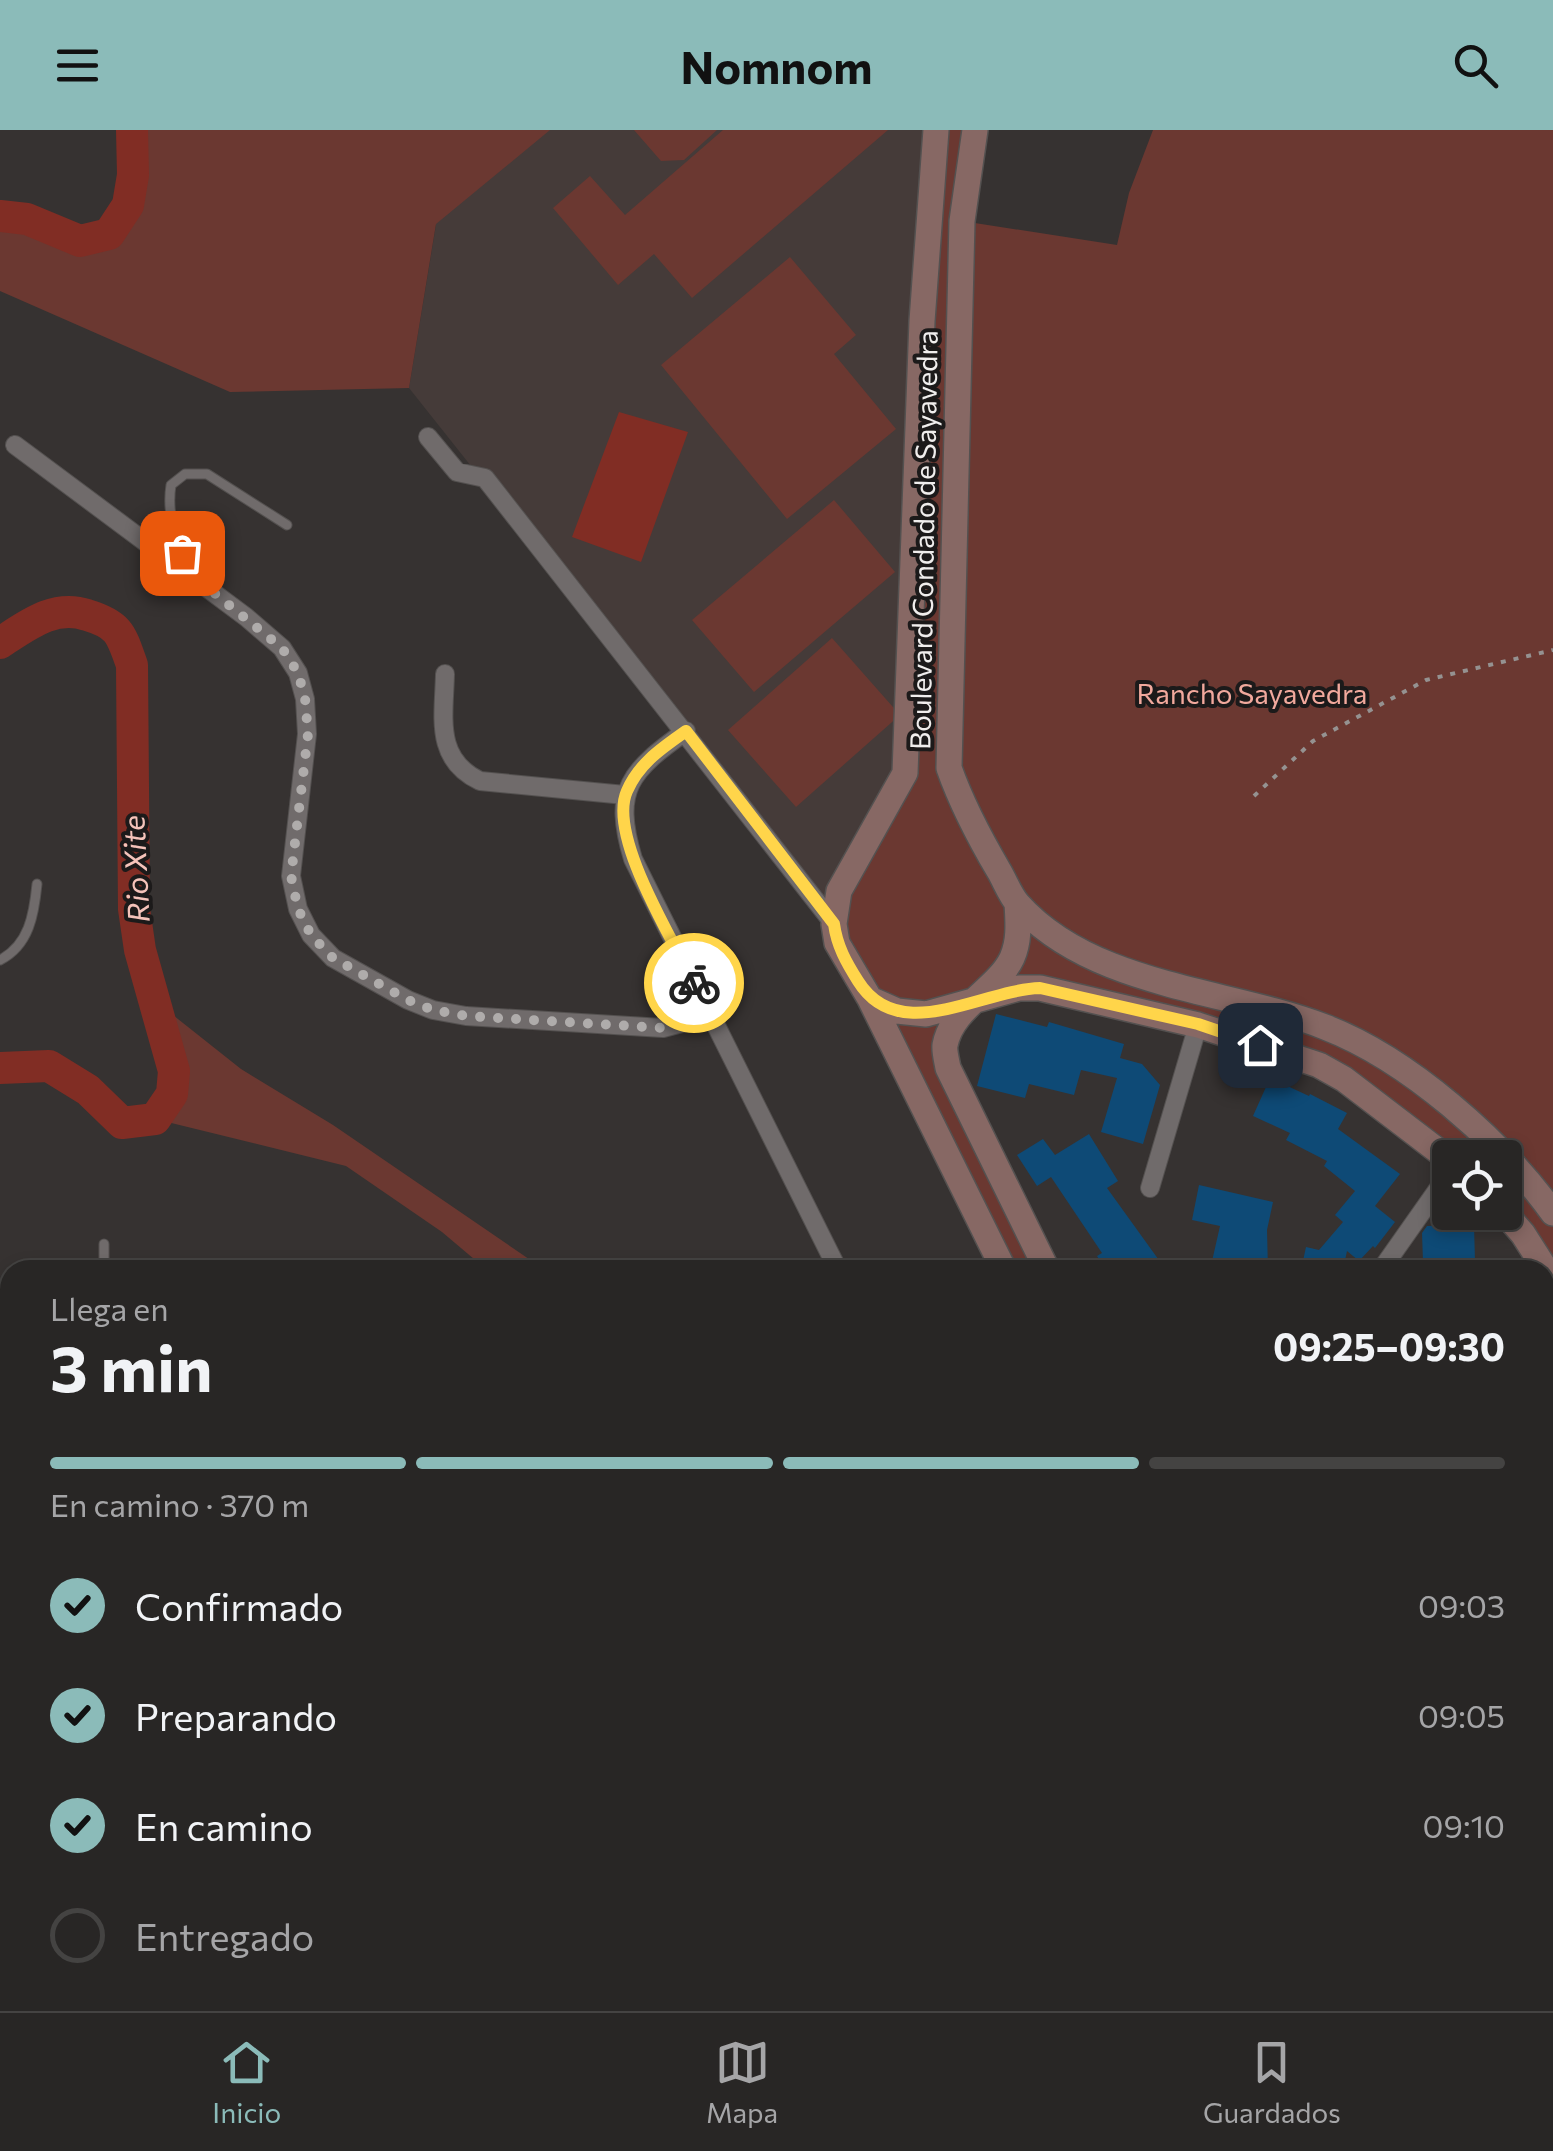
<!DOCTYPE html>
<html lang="es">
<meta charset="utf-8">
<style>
body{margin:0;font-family:Commissioner,sans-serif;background:#343232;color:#f1f3f6;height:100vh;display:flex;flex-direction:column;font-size:38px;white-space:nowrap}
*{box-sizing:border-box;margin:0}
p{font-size:32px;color:#a5a5a7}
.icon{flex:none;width:55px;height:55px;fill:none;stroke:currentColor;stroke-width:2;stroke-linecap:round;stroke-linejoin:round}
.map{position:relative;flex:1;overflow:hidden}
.details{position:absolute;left:0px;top:1130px;width:1555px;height:752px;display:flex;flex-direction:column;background:#282625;border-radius:30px 30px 0 0;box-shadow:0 5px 15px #0003,0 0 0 2px #444342}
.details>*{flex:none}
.buttons{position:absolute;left:1432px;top:1010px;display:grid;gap:20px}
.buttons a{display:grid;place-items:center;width:90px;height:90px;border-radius:10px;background:#282625;box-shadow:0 5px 15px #0003,0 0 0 2px #444342;font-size:50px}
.pin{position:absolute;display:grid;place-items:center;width:85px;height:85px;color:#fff;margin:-42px;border-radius:20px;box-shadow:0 5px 15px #0006}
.courier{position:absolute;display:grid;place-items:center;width:100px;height:100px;margin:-50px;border:8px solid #ffd54a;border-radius:50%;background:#fff;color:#222;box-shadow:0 2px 12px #0007}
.summary em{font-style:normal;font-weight:700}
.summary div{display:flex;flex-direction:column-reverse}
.summary{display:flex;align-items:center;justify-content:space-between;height:170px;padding:0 50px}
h1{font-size:65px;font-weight:700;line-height:75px}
.bar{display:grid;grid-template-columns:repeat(4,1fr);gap:15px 10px;align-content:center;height:120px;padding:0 50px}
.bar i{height:12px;border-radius:8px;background:#444342}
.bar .active{background:#8bbbb9}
.bar p{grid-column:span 4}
ol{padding:0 50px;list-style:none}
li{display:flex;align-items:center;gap:30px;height:110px}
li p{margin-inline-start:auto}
li .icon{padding:10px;border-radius:50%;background:#8bbbb9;color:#111;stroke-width:4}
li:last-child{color:#a5a5a7}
li i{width:55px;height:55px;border:5px solid #444342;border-radius:50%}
header{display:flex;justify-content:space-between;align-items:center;height:130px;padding:0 50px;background:#8bbbb9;color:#111;font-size:45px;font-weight:700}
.dock{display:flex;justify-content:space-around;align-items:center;height:140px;border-top:2px solid #444342;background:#282625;font-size:28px;color:#a5a5a7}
.dock a{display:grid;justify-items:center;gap:5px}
.dock .active{color:#8bbbb9}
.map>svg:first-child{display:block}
</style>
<header><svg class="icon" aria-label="menu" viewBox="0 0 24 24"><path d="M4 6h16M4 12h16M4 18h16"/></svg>Nomnom<svg class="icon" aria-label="search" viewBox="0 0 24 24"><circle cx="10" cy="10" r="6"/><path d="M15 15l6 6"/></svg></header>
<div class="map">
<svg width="1553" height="1881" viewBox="0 0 1553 1881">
<rect width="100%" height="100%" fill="#363231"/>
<path fill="#453b39" d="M369 0H934L905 643 834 793 409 258 436 95Z"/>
<path fill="#6b3831" d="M132 0H550L436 94 409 258 230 262 0 161V86L27 89 80 111 109 104 128 75 133 45Z
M634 0H717L684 30 661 31Z
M723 0H888L692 168 654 124 618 155 553 78 590 46 625 85Z
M936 0H975L962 91 1117 115 1129 63 1153 0H1553V1152L1505 1082V1028H1450L1344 949 1040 858 973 869 944 915 1047 1140H1005L836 793 905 643Z
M790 127 856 205 834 224 896 299 787 389 661 235Z
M834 370 895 442 754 562 692 490Z
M832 508 900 585 796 677 728 600Z
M154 870 241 939 333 995 545 1140H487L442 1102 346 1036 155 989 172 964 174 941Z
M1545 1562H1553V1664L1545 1709Z
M812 1872 1428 1873 1422 1881H812Z"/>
<path fill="#812d24" d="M619 282 688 302 641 432 572 407Z"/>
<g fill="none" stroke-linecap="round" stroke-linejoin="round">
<path stroke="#812d24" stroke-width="32" d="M0 86 27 89 80 111 109 104 128 75 133 45 132 0
M0 513C28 495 54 474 87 485 120 495 121 504 132 535L134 779 140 820 174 941 172 964 155 989 122 993 88 960 49 936 0 938"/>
</g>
<path fill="#0e4a76" d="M996 884 1047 897 1049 892 1124 914 1120 928 1142 934 1160 955 1143 1014 1101 1002 1117 948 1081 940 1074 965 1029 954 1025 968 977 956Z
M1270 948 1309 966 1310 964 1347 983 1338 999 1400 1044 1375 1076 1395 1092 1375 1118 1373 1116 1359 1131 1347 1121 1343 1140H1301L1306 1117 1319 1120 1343 1092 1335 1085 1355 1061 1324 1036 1327 1031 1286 1010 1290 1003 1253 986Z
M1089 1004 1118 1051 1107 1058 1161 1133 1156 1140H1106L1097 1126 1102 1123 1051 1047 1037 1056 1017 1025 1043 1009 1055 1025Z
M1199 1055 1273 1072 1267 1100 1268 1140H1210L1220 1096 1192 1090Z
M1474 1095 1475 1131 1423 1132 1422 1103 1427 1096Z"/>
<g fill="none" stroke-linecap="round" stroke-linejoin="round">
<g stroke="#545150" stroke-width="11">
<path id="lane" d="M189 438C177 410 166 387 171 355L185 344H207L287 395
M0 830C29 815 34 785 37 754
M104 1140V1114"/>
</g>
<g stroke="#545150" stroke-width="20">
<path id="street" d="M428 307 457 342 485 348 834 794
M15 315 246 487 282 518 298 543 305 569 307 604 291 746 298 779 311 805 333 828 408 870 433 880 466 886 663 898 682 893 708 880
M445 544C444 587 434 629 480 651L625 665
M686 601C630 641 612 659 633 729L838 1140
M1150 1058 1198 895
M1381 1140 1450 1042
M0 1310 10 1296
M0 1783 10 1768
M372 1872 374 1881
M177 1881 180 1872
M581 1881 586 1872"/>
</g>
<g stroke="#545150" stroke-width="28">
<path id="secondary" d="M936 0 922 191 905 643 839 761 834 794 837 813 870 869 1004 1140
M975 0 962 91 949 638C962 675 979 707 999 741 1005 751 1010 765 1018 774 1092 857 1227 859 1325 897 1408 929 1501 1011 1553 1083
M1017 773C1018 791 1020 810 1012 828 997 860 952 877 945 915 944 921 947 932 948 938L1047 1140
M870 869 897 881 926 884 1019 858H1040L1198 895 1319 935 1344 949 1450 1030
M1504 1082 1523 1104 1553 1151
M812 1881V1872
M865 1881 867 1872"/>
</g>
<path stroke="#959291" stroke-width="4" stroke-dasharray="5 8" stroke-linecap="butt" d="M1254 666 1313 611 1426 550 1553 520"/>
<use href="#lane" stroke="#706b6b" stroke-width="9"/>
<use href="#street" stroke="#706b6b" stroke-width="18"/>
<use href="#secondary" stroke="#876864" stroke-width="25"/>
</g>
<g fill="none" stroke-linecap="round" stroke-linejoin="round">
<path stroke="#afacab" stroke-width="10" stroke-dasharray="0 18" d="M182 423 192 445 282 518 298 543 305 568 308 604 291 746 298 779 311 805 333 828 408 870 433 880 466 886 663 898 682 893 708 880 694 853"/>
<path stroke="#ffd54a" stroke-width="12" d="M694 853C673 810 607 705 627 661 639 633 662 618 686 601L834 794C837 816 846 832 858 851 899 917 981 860 1040 858L1198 894 1260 915"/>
</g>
<g text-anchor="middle" stroke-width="8" stroke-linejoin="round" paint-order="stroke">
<g font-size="28" fill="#f0eeed" stroke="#1c1a1a">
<text transform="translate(924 410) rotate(-89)" y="10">Boulevard Condado de Sayavedra</text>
</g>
<g font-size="28" fill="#f2a99d" stroke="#1c1a1a">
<text x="1252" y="574">Rancho Sayavedra</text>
</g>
<g font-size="30" font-style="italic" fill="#f5c3ba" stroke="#1c1a1a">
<text transform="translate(137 739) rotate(-93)" y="10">Rio Xite</text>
</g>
</g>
</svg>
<div class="buttons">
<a><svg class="icon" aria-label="locate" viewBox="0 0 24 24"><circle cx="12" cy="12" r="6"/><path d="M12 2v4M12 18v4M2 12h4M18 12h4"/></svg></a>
</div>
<div class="pin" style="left:182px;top:423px;background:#ea580c"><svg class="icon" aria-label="bag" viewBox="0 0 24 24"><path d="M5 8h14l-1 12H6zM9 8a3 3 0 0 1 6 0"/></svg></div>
<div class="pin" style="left:1260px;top:915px;background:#1f2937"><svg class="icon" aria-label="home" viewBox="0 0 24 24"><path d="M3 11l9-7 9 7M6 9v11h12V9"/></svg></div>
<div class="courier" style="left:694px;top:853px"><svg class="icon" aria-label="bike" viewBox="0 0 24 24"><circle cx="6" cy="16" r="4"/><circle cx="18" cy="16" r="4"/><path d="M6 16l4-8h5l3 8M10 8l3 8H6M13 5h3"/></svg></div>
<section class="details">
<div class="summary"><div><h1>3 min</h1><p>Llega en</p></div><em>09:25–09:30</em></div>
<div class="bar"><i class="active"></i><i class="active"></i><i class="active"></i><i></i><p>En camino · 370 m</p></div>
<ol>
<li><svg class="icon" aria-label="check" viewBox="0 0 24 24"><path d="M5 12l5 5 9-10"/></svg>Confirmado<p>09:03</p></li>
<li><svg class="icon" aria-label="check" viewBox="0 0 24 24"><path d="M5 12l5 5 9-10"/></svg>Preparando<p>09:05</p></li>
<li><svg class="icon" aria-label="check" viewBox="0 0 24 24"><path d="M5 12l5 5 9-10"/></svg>En camino<p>09:10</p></li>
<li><i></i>Entregado</li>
</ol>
</section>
</div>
<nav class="dock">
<a class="active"><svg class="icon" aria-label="home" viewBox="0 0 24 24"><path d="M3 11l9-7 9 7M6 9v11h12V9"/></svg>Inicio</a>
<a><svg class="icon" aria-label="map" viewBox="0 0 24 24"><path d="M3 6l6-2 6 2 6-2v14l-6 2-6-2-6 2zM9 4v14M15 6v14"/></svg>Mapa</a>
<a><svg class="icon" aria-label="saved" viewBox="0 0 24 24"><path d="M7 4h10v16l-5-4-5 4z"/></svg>Guardados</a>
</nav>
